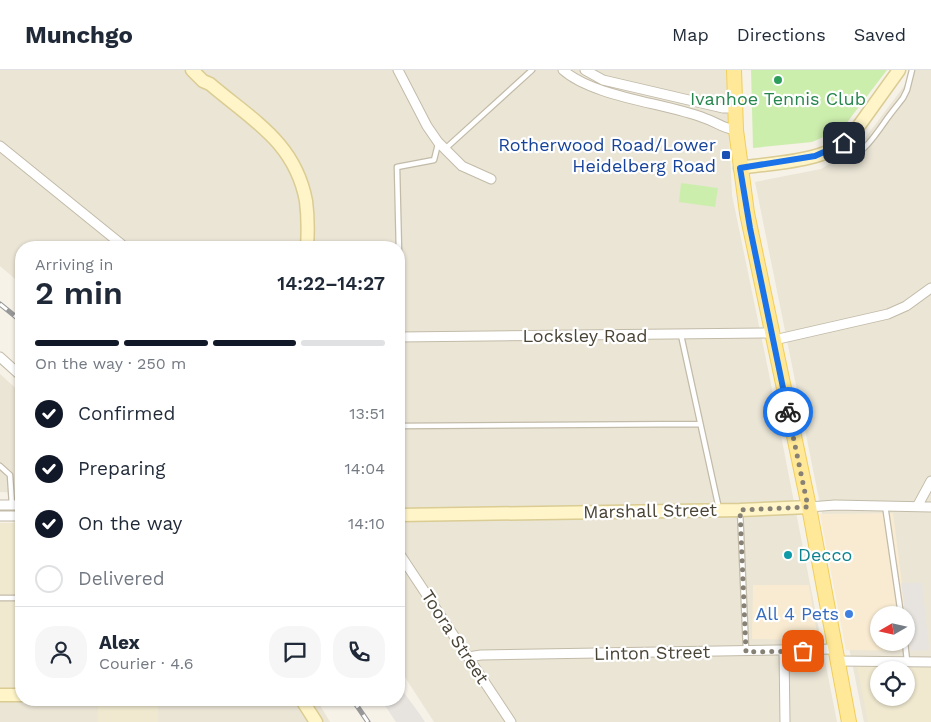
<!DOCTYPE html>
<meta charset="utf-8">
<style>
body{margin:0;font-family:"Work Sans",sans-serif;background:#f6f6f7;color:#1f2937;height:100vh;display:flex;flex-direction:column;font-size:19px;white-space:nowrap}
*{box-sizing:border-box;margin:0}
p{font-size:16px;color:#747a83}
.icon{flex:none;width:28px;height:28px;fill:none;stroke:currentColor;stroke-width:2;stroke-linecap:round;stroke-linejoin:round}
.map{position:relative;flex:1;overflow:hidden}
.sheet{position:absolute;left:15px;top:171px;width:390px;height:465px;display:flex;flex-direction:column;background:#fff;border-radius:20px;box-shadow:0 1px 4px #0004}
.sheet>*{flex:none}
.needle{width:32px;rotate:261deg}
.tools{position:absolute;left:870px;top:536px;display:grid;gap:10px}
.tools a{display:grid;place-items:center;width:45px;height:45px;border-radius:50%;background:#fff;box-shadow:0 1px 4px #0004;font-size:25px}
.pin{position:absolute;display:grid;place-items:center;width:42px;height:42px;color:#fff;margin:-21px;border-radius:10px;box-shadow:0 2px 8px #0006}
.courier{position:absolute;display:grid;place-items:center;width:50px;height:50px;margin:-25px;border:4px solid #1a73e8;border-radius:50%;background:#fff;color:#222;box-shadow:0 1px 6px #0007}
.summary em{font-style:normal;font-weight:600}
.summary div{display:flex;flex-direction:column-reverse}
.summary{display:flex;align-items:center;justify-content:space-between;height:85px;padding:0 20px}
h1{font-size:32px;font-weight:600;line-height:38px}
.bar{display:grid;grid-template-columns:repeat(4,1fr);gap:8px 5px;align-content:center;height:60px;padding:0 20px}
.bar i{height:6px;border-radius:4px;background:#e0e1e3}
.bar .selected{background:#111827}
.bar p{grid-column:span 4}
.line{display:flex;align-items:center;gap:12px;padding:0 20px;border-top:1px solid #e0e1e3}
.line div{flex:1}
.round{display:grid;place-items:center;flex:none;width:52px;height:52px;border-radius:20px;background:#f6f6f7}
ol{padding:0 20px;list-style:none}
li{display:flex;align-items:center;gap:15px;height:55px}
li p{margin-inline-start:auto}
li .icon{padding:5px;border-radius:50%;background:#111827;color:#fff;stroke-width:4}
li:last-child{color:#747a83}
li i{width:28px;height:28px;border:2px solid #e0e1e3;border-radius:50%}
header{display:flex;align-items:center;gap:30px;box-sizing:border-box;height:70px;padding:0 25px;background:#fff;border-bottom:1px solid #e0e1e3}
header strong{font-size:24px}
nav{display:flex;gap:28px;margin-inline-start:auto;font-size:18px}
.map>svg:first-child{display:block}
</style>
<header>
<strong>Munchgo</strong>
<nav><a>Map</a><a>Directions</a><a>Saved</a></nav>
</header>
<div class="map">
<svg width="931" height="652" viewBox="0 0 931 652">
<rect width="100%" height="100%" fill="#f6f2e8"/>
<path fill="#eae5d5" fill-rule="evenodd" d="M0 0H726L732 125 770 309 837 652H434L399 598V178H21V214L0 196Z
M916 0H931V652H864L755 112 821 99 860 75ZM879 545H906V572H879ZM879 600H906V628H879Z
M0 304 21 323V423L0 422Z
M0 620 21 630H317L330 652H0Z"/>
<path fill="#f9ebd1" d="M893 443 906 545H879V572H906V550L910 581 846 580 820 444Z
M753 515H809L818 570 752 569Z"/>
<path fill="#f0e9d0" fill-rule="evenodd" d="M0 453H21V619L0 620Z
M857 596H931V652H868ZM879 600H906V628H879Z
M158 632V652H98V633Z"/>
<path fill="#cceead" d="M751 0H887L842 59 812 72 753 78Z
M681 113 718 118 715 137 679 132Z"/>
<path fill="#e7e4e0" d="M901 513H922L929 580 910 581Z
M399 616 419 643 425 652H396L386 637 378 630H399Z"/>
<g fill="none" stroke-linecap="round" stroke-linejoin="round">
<g stroke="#c3bba9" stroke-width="7">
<path id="lane" d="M445 79 532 0
M830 84C857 96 870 72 884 53 890 44 897 36 903 28L907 20 912 0
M681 265 719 439
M401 267 397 97 434 90 438 74
M399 356 700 354
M0 396 10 405 12 435
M885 435 901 545
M740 440 746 580
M0 528H21
M905 572 907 591"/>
</g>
<g stroke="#c3bba9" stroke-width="11">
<path id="street" d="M398 0 427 56 438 72 462 96 491 109
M563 0C593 27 665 33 704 48 717 52 721 58 736 60
M585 0 603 10 723 38H735
M0 76 126 178
M399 267 771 263
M774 270 888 244 906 236 931 218
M0 287 21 306
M0 435H21
M918 435 931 411
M809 437 835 435 931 437
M0 446H21
M399 483 511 652
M784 581 785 652
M468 587 481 585 836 579
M838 591 931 592"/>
</g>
<g stroke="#dacc93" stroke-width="15">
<path id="secondary" d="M192 0 203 11 210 14C252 50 295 72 306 131 308 146 308 162 307 178
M740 98C775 92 829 93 853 64L899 0
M399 445 740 440 809 437
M0 625H21
M302 630 316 652"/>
</g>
<g stroke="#f1ce5a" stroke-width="16">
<path id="primary" d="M734 0 736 60 747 143 809 437 849 652"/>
</g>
<use href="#lane" stroke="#fff" stroke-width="4.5"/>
<use href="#street" stroke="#fff" stroke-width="9"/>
<use href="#secondary" stroke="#fff5c9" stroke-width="12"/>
<use href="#primary" stroke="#ffe898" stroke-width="14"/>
<g stroke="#989898" stroke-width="5">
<path id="rail" d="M0 234 21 251
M353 630 368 652"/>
</g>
<use href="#rail" stroke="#fff" stroke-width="3" stroke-dasharray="9" stroke-linecap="butt"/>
</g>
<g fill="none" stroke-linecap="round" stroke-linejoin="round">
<path stroke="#868174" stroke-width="5" stroke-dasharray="0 9" d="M788 342 808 437 740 440 746 582 803 581"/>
<path stroke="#1a73e8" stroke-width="6" d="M788 342 750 158 740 98 815 86 844 73"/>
</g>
<circle fill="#2e9e5b" stroke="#fff" stroke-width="2" cx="778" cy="10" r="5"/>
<rect fill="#1a4fb4" stroke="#fff" stroke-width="2" x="721" y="80" width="10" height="10" rx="2.5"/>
<circle fill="#0f9aa8" stroke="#fff" stroke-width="2" cx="788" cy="485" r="5"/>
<circle fill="#3f7fe0" stroke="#fff" stroke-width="2" cx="849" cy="544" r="5"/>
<g text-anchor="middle" stroke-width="4.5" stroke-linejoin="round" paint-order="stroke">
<g font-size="18" fill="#27864d" stroke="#fff">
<text x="778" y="35">Ivanhoe Tennis Club</text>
</g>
<g font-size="18" fill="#164399" stroke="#fff" text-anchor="end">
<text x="716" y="81">Rotherwood Road/Lower<tspan x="716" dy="21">Heidelberg Road</tspan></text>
</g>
<g font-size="18" fill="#4a4436" stroke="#fff">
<text x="585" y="272">Locksley Road</text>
<text transform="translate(650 441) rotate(-1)" y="6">Marshall Street</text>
<text transform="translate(455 567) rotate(57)" y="6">Toora Street</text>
<text transform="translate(652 583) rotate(-1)" y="6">Linton Street</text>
</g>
<g font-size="18" fill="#0d838f" stroke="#fff" text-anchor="start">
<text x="798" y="491">Decco</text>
</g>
<g font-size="18" fill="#366cbe" stroke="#fff" text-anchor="end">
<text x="839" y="550">All 4 Pets</text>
</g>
</g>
</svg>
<div class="tools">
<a><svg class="needle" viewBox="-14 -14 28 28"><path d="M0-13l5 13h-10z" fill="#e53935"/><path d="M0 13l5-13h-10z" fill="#747a83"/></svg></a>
<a><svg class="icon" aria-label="locate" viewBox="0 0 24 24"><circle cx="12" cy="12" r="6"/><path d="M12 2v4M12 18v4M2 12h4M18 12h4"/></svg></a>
</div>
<div class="pin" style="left:803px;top:581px;background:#ea580c"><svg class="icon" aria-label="bag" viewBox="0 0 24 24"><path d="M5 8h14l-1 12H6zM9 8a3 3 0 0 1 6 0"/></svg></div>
<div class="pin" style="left:844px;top:73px;background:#1f2937"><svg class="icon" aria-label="home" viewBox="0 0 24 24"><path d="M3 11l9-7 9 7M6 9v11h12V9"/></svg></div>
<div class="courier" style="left:788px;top:342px"><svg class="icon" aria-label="bike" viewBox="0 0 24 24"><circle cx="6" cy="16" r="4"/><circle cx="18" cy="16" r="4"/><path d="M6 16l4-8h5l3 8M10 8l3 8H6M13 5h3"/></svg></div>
<section class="sheet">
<div class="summary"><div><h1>2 min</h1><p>Arriving in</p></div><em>14:22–14:27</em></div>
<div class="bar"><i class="selected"></i><i class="selected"></i><i class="selected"></i><i></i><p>On the way · 250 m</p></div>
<ol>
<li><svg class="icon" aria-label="check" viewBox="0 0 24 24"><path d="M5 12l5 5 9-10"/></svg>Confirmed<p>13:51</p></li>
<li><svg class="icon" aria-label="check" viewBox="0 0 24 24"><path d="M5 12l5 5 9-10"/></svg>Preparing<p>14:04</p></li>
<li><svg class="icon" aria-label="check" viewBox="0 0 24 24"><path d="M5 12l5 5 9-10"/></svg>On the way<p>14:10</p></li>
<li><i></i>Delivered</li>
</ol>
<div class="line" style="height:90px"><a class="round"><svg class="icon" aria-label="person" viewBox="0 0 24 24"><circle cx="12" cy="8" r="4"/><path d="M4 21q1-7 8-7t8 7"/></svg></a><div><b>Alex</b><p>Courier · 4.6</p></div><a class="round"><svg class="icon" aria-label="chat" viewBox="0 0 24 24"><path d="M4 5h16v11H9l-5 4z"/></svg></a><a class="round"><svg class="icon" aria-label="phone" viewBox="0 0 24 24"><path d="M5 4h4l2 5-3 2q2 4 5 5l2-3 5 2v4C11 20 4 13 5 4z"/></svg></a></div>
</section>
</div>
